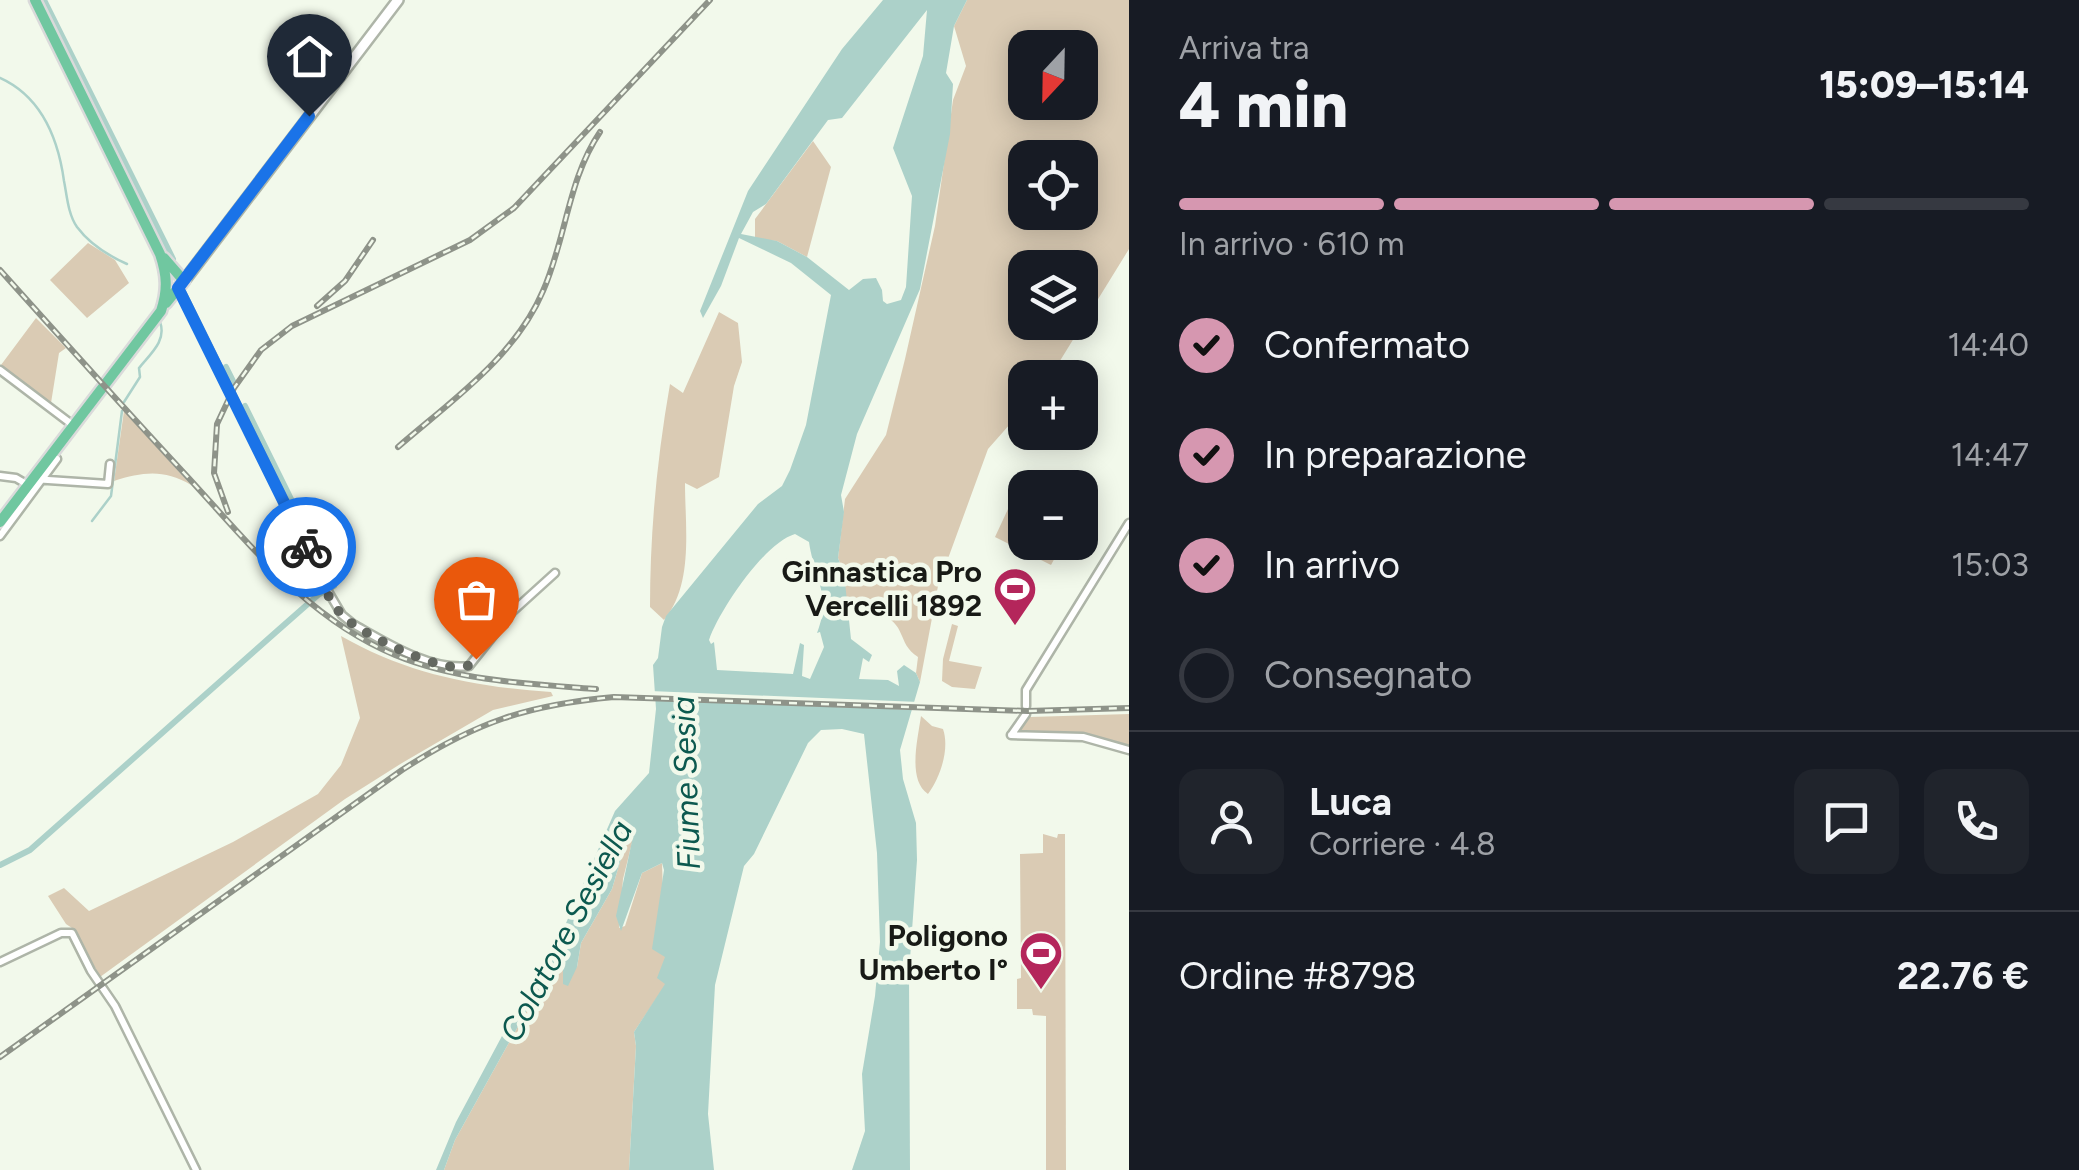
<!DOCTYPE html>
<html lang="it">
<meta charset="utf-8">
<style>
body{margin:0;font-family:Figtree,sans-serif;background:#20242c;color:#f1f3f6;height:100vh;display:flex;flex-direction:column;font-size:38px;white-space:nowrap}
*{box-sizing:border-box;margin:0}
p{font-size:32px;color:#9ea1a6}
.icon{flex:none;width:55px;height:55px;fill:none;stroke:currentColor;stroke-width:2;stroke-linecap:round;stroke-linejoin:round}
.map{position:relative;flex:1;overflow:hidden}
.panel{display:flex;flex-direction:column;background:#171b24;width:950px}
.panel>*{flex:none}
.needle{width:65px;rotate:202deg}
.fabs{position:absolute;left:1008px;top:30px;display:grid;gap:20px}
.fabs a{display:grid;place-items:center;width:90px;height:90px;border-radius:20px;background:#171b24;box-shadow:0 5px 25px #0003;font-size:50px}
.pin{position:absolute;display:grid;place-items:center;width:85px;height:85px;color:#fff;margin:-102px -42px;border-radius:50% 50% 50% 0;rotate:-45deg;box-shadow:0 0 10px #0007}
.pin .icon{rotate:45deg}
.courier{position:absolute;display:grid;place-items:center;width:100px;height:100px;margin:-50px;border:8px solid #1a73e8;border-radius:50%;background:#fff;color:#222;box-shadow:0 2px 12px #0007}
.headline em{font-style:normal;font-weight:800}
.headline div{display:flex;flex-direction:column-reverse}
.headline{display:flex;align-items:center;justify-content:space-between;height:170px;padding:0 50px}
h1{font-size:65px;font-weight:800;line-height:75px}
.bar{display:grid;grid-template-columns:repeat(4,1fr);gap:15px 10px;align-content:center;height:120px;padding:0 50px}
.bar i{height:12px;border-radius:8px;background:#363941}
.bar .active{background:#d697b0}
.bar p{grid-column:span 4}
.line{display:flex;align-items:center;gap:25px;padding:0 50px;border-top:2px solid #363941}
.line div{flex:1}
.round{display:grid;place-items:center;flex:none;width:105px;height:105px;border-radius:20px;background:#20242c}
ol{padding:0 50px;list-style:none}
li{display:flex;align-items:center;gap:30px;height:110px}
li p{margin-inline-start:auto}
li .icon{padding:10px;border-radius:50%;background:#d697b0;color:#111;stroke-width:4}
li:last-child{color:#9ea1a6}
li i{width:55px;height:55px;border:5px solid #363941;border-radius:50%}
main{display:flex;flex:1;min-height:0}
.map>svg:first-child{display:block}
</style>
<main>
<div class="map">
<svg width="1129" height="1170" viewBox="0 0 1129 1170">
<rect width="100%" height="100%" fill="#f2f9eb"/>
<path fill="#dacbb4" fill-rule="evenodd" d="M967 0H1129V249L1050 377 1025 378V407L988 449 938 586 920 682 916 673 918 657C896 643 908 623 878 614L875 602 855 610 846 609 844 573 838 558 845 499 886 435 905 359 935 226 953 100 966 66 954 26ZM1025 48H1080V102H1025ZM1025 158H1080V212H1025ZM1025 268H1080V322H1025Z
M813 141 831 167 807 257 777 241 755 239V219Z
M88 243 115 260 129 283 87 318 50 280Z
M719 312 738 323 742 362 734 386 719 477 697 489 685 483C685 527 694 584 664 620L650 607C650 532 657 458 670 384L683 393Z
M36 318 66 348 59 353 51 403 1 365Z
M124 411 191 485C164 469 143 472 114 481Z
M1008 509 1025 518V542L1063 543 1051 565 995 537Z
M952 624 958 626 949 661 982 667 975 689 952 687 942 681 943 659Z
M341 636C407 674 476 687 551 692L553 696 493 710 402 763 345 799 100 977 75 930 66 924 48 896 64 888 89 911 233 842 318 794 341 765 360 718Z
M1129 714V747L1085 735 1016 733 1030 717Z
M921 716 932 726 943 729C950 749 940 778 928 794 907 780 918 738 921 716Z
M636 827 623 879 619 928 625 926 642 873 662 863 666 984 634 1032 636 1046 629 1170H444L455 1140 531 1003 563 962V972L577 967 581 943 612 889 628 835Z
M1043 834 1057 838 1058 834H1065L1066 1170H1046V1016L1033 1015 1032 1009H1017V979L1021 978 1020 854 1043 853Z"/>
<path fill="#acd1c9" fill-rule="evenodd" d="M883 0H967L954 26 946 73 953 84 950 134 920 289 857 434 841 495 844 512 838 558 844 573 851 639 872 655 869 662 863 658 859 679 888 680 899 686 897 671 904 665 916 673 920 682 900 750 903 779 916 823 917 860 909 973 910 1170H852L865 1131 862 1074 875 996 880 942 877 853 864 734 842 729 821 730 808 743 754 854 744 866 715 985 708 1114 714 1170H629L636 1046 634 1032 665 984 657 978 665 957 652 949 664 870 662 863 642 873 621 931 616 916 635 827 628 835 612 889 581 943 577 967 568 986 563 984V962L531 1003 455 1140 444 1170H436L456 1122 526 991 556 946 615 811 649 773 656 709 653 665 658 658 662 627 666 616 758 504 782 486 790 470 806 425 831 295 791 263 739 238 721 286 703 318 700 311 748 191 842 49ZM927 10 923 56 893 148 912 196 906 287 901 300 887 304 883 301 882 290 876 278 863 279 849 290 807 257 777 241 741 234 753 212 766 204 828 120 842 118ZM795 534 809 542C814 578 832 595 817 633L820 632 824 647 810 679 802 676 804 645 800 643 793 674 717 670 714 642 711 644 709 640C719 611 764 543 795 534Z"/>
<path fill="#f2f9eb" d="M650 691 919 702 917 710 650 700Z"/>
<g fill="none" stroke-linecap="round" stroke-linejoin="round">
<path stroke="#acd1c9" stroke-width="2.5" d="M0 78C42 97 58 138 64 181 67 196 68 214 77 227 89 243 109 256 127 264
M124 402 140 377 139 368C150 354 167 341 160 322
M92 521 111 496 122 411"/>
<path stroke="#acd1c9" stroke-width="6" d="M44 0 173 259
M226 367 234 383
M0 865 30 850 276 632 318 595 334 586 245 406"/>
<g stroke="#aeb5a8" stroke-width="11">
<path id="street" d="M179 289 329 593 342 615 353 624C385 642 430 671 469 666L512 612 555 573
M0 370 74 426
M0 476 16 478 28 485
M33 479 108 484 110 464
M0 536 57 459
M1026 706V690L1129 523
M1012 734 1026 714
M1011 735 1083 737 1129 750
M0 962 61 933H72L91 971 115 1006 196 1170"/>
</g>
<g stroke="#aeb5a8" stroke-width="14">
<path id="secondary" d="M184 281 398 0"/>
</g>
<g stroke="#dadada" stroke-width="15">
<path id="primary" d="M164 258 184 281 166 303
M0 522 161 311C168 290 167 275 160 254L35 0"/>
</g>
<use href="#street" stroke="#fff" stroke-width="6"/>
<use href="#secondary" stroke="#fff" stroke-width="9"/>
<use href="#primary" stroke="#70c7a0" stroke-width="10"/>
<g stroke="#8e9389" stroke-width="6">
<path id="rail" d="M0 270C61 338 122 406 184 473 248 542 306 618 395 655 458 681 529 684 596 689
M317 306 345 281 373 240
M398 447C451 401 515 357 543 291 566 239 568 179 600 132
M228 512 214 473 217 424 234 388 261 350 292 326 470 240 514 208 710 0
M0 1057 402 770C476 722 527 705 614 697L1028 711 1129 708"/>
</g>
<use href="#rail" stroke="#f2f9eb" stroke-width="2.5" stroke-dasharray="8" stroke-linecap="butt"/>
</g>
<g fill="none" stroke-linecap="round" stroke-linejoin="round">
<path stroke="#646861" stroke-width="10" stroke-dasharray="0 18" d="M306 547C316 568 326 598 342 615 360 634 438 671 463 667 470 666 471 664 476 659"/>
<path stroke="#1a73e8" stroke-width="12" d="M306 547 178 288 309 116"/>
</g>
<defs>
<g id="stadium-pin" transform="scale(2.25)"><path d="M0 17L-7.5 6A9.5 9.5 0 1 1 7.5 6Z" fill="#b4265b" stroke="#f2f9eb"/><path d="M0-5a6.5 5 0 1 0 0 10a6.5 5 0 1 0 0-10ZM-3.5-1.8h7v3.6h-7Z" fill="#fff"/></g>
</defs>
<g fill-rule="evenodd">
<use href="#stadium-pin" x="1015" y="589"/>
<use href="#stadium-pin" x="1041" y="953"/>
</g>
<g text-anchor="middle" stroke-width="9" stroke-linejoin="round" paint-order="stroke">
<g font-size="30" font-weight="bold" fill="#181a16" stroke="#f2f9eb" text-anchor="end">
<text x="982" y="582">Ginnastica Pro<tspan x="982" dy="34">Vercelli 1892</tspan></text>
<text x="1008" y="946">Poligono<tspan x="1008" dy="34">Umberto I°</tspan></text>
</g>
<g font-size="32" font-style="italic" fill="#0c594f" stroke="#f2f9eb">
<text transform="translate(686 783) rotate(-92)" y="11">Fiume Sesia</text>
<text transform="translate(566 931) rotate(-62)" y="11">Colatore Sesiella</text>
</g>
</g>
</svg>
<div class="fabs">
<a><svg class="needle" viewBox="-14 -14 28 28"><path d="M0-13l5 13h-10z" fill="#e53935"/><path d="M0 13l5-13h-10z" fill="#9ea1a6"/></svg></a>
<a><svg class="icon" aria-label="locate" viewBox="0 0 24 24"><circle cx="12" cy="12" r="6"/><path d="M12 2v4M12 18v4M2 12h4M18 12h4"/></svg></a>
<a><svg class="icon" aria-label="layers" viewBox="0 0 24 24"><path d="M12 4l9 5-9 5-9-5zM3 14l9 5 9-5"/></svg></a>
<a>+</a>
<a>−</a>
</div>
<div class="pin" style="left:476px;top:659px;background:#ea580c"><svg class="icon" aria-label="bag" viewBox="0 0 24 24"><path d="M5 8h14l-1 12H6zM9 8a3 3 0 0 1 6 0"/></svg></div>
<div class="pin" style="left:309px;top:116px;background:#1f2937"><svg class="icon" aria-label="home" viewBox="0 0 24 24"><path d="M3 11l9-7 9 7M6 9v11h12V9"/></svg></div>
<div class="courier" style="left:306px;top:547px"><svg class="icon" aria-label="bike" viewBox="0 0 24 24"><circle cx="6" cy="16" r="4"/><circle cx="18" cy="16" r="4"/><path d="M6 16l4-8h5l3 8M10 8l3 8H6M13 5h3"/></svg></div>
</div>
<section class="panel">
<div class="headline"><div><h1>4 min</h1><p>Arriva tra</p></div><em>15:09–15:14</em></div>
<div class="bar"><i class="active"></i><i class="active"></i><i class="active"></i><i></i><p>In arrivo · 610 m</p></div>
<ol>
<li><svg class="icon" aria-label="check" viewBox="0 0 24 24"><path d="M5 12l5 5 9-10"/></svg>Confermato<p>14:40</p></li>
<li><svg class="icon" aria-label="check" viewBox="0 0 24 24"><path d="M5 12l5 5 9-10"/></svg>In preparazione<p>14:47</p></li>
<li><svg class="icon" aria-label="check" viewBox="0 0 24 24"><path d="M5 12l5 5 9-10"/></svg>In arrivo<p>15:03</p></li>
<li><i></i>Consegnato</li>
</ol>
<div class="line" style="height:180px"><a class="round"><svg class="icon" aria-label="person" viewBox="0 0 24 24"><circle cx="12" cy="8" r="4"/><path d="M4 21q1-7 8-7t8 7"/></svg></a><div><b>Luca</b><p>Corriere · 4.8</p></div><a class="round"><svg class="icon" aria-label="chat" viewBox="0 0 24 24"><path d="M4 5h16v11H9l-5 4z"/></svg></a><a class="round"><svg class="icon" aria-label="phone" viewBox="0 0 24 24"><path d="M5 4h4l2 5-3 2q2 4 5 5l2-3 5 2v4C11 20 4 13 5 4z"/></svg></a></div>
<div class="line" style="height:130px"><div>Ordine #8798</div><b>22.76 €</b></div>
</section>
</main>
